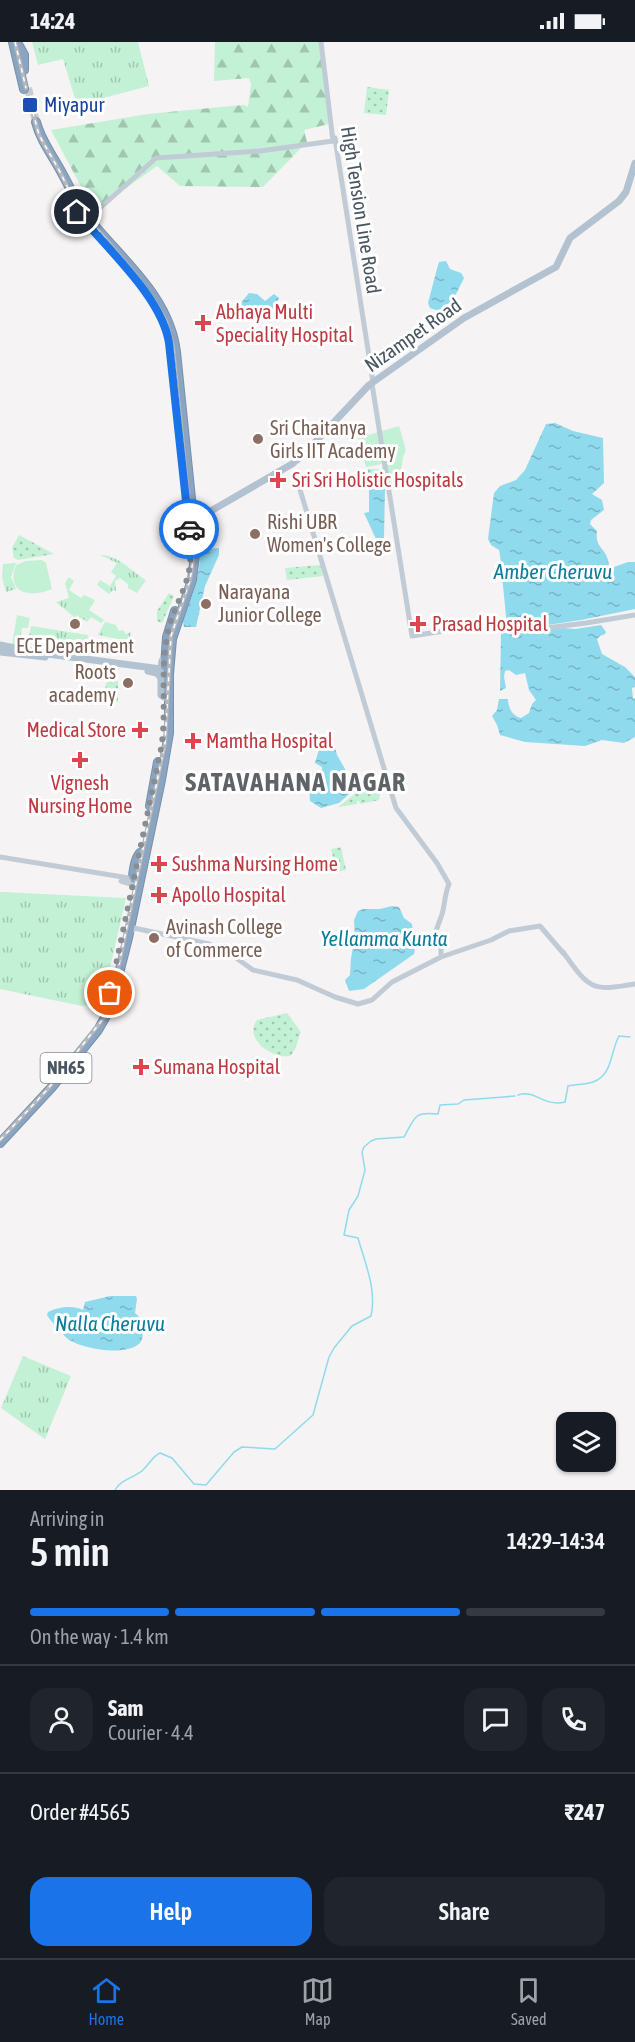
<!DOCTYPE html>
<meta charset="utf-8">
<style>
body{margin:0;font-family:"Asap Condensed",sans-serif;background:#20242c;color:#f1f3f6;height:100vh;display:flex;flex-direction:column;font-size:22px;white-space:nowrap}
*{box-sizing:border-box;margin:0}
p{font-size:20px;color:#9ea1a6}
.icon{flex:none;width:33px;height:33px;fill:none;stroke:currentColor;stroke-width:2;stroke-linecap:round;stroke-linejoin:round}
.map{position:relative;height:1448px;overflow:hidden}
.sheet{display:flex;flex-direction:column;background:#171b24;flex:1}
.sheet>*{flex:none}
.fabs{position:absolute;left:556px;top:1370px;display:grid;gap:12px}
.fabs a{display:grid;place-items:center;width:60px;height:60px;border-radius:12px;background:#171b24;box-shadow:0 2px 4px #0004;font-size:30px}
.pin{position:absolute;display:grid;place-items:center;width:51px;height:51px;color:#fff;margin:-26px;border:3px solid #fff;border-radius:50%;box-shadow:0 2px 6px #0007}
.courier{position:absolute;display:grid;place-items:center;width:60px;height:60px;margin:-30px;border:4px solid #1a73e8;border-radius:50%;background:#fff;color:#222;box-shadow:0 2px 8px #0007}
.summary em{font-style:normal;font-weight:600}
.summary div{display:flex;flex-direction:column-reverse}
.summary{display:flex;align-items:center;justify-content:space-between;height:102px;padding:0 30px}
h1{font-size:39px;font-weight:600;line-height:45px}
.bar{display:grid;grid-template-columns:repeat(4,1fr);gap:9px 6px;align-content:center;height:72px;padding:0 30px}
.bar i{height:8px;border-radius:4px;background:#363941}
.bar .on{background:#1a73e8}
.bar p{grid-column:span 4}
.line{display:flex;align-items:center;gap:15px;padding:0 30px;border-top:2px solid #363941}
.line div{flex:1}
.round{display:grid;place-items:center;flex:none;width:63px;height:63px;border-radius:18px;background:#20242c}
.button{display:flex;gap:12px;margin-top:auto;padding:12px 30px}
.button a{flex:1;height:69px;border-radius:18px;background:#1a73e8;color:#fff;font-size:24px;font-weight:600;line-height:69px;text-align:center}
.button a+a{background:#20242c;color:#f1f3f6}
.status{display:flex;justify-content:space-between;align-items:center;height:42px;padding:0 30px;background:#171b24;direction:ltr}
.status svg{height:16px;fill:currentColor}
.tab-bar{display:flex;justify-content:space-around;align-items:center;height:84px;border-top:2px solid #363941;background:#171b24;font-size:16px;color:#9ea1a6}
.tab-bar a{display:grid;justify-items:center;gap:3px}
.tab-bar .on{color:#1a73e8}
.map>svg:first-child{display:block}
</style>
<div class="status"><b>14:24</b><svg viewBox="0 0 49 12"><path d="M0 12V9h3v3zM5 12V6h3v6zM10 12V3h3v9zM15 12V0h3v12zM26 1h20v11H26zM47 4h2v5h-2z"/></svg></div>
<div class="map">
<svg width="635" height="1448" viewBox="0 0 635 1448">
<defs>
<pattern id="grass-tufts" width="24" height="20" patternUnits="userSpaceOnUse" patternTransform="scale(1.5)"><rect width="24" height="20" fill="#c3f1d5"/><path d="M3 7l-1-3M5 7V3M7 7l1-3M15 17l-1-3M17 17v-4M19 17l1-3" fill="none" stroke="#a0c6b0"/></pattern>
<pattern id="forest-firs" width="22" height="20" patternUnits="userSpaceOnUse" patternTransform="scale(1.5)"><rect width="22" height="20" fill="#c3f1d5"/><path d="M5 1l3.5 6h-7zM16 11l3.5 6h-7z" fill="#a0c6b0"/></pattern>
<pattern id="park-dots" width="8" height="8" patternUnits="userSpaceOnUse" patternTransform="scale(1.5)"><rect width="8" height="8" fill="#c3f1d5"/><path d="M2 2h.1M6 6h.1" fill="none" stroke="#a0c6b0" stroke-width="1.8" stroke-linecap="round"/></pattern>
<pattern id="water-ripples" width="26" height="14" patternUnits="userSpaceOnUse" patternTransform="scale(1.5)"><rect width="26" height="14" fill="#90daee"/><path d="M2 4q2-2 4 0t4 0M15 11q2-2 4 0t4 0" fill="none" stroke="#78b4c4"/></pattern>
</defs>
<rect width="100%" height="100%" fill="#f5f3f3"/>
<path fill="url(#grass-tufts)" d="M32 0H138L149 44 77 63 63 17 38 23Z
M100 513C117 512 132 530 146 538L137 551 128 546V542L120 536 115 539 116 549 113 548 109 552 97 543 100 538 110 544 116 534 111 530 117 521Z
M16 521 11 535 16 547 6 550 2 535 3 522Z
M69 535 74 539 69 548 81 556 84 553 95 558 89 568 104 578 101 581 91 575 87 580 77 573 75 576 56 560 69 556 65 541Z
M17 573 30 576 28 586H22L21 593 23 594 22 604 12 603Z
M105 580 116 583 119 589 123 588 126 592 131 590 129 599 98 593Z
M31 584 88 593 85 614 42 607 43 599 29 594Z
M0 850 126 856 102 961 82 964 0 947Z
M23 1314 71 1334 45 1397 1 1366Z"/>
<path fill="url(#forest-firs)" d="M215 0H319L329 82 304 88 307 100 263 145 180 144 157 124 94 169 51 88 148 72 231 64 244 63 248 65 251 42 249 36 214 39Z"/>
<path fill="url(#park-dots)" d="M367 45 389 48 386 73 364 71Z
M368 427H380L384 442 368 445Z
M19 493 54 512 18 518 14 516 12 506Z
M320 523 323 534 287 538 285 526Z
M169 551 174 554 162 581 157 579V569Z
M107 638 118 639V660L103 657Z
M382 741 379 758 360 762 359 759H357V762L338 765 360 748Z
M341 805 346 828 337 830 331 807Z
M287 971 301 990C297 998 298 1006 290 1014 272 1017 243 996 257 978Z"/>
<path fill="#c3f1d5" d="M399 384 406 408 403 415 401 428 392 434H384L382 422 366 425 358 396Z
M42 518 46 521 52 547C31 556 5 552 16 523L26 519Z"/>
<path fill="url(#water-ripples)" d="M446 219 450 227 461 231 464 236 449 266 442 270 430 266 428 261 438 223 439 220Z
M249 251 257 252 265 259 274 252 279 256 269 278 250 275 239 263Z
M555 381 573 389 603 396 604 441 592 452 602 458 604 468 591 478 590 482 597 489C595 506 604 504 608 518 609 521 609 525 610 528H614V525L628 520H635V567L581 578 534 585 507 579 506 574 500 513 499 508 491 503 488 497 494 451 500 444 516 438 525 428 546 382Z
M385 445 384 496 376 497 364 471 369 470V446Z
M219 506V513L205 544 196 585H184L183 579C191 556 201 533 200 508Z
M601 583 606 590 605 592 600 594 597 597 602 612 625 625 635 635V645L632 646 633 657 635 656V695L624 701 602 698 585 704 525 700 500 693 497 683 492 674 497 668 499 657H508C508 665 512 674 521 676L529 671 532 662 536 658 529 648 525 631 516 633 509 628 505 629 504 635 506 646 500 649 501 592 505 586 533 589 563 586 575 587Z
M323 694 333 697 337 713 356 746 339 761 321 766 310 759 309 744 313 730H322V725L315 721Z
M392 864 399 865 404 876 412 882 415 906 414 912 364 947 349 949 345 938 350 933 351 916 355 896 354 878 358 869 363 867H380Z
M136 1254 137 1257 135 1271 144 1279C143 1284 144 1297 140 1301 126 1315 82 1307 68 1297 64 1294 49 1277 47 1273L48 1270C59 1265 72 1263 83 1268L85 1260 110 1254Z"/>
<g fill="none" stroke-linecap="round" stroke-linejoin="round">
<path stroke="#90daee" stroke-width="1.5" d="M518 1053C536 1047 542 1065 565 1060L568 1044C576 1042 585 1043 593 1040 613 1033 610 1010 619 994L630 995
M115 1448C121 1437 134 1436 143 1428 149 1422 153 1414 160 1411L172 1416 194 1442 206 1443 234 1410 242 1405 275 1407 313 1373 329 1315 334 1306 352 1284 371 1274C377 1248 365 1221 358 1196L344 1193 349 1168 358 1154 365 1128 362 1110 364 1105 371 1099 376 1097 404 1095C415 1076 413 1069 438 1072L440 1063 458 1062 464 1058 515 1054"/>
<path stroke="#caccce" stroke-width="8" stroke-dasharray="8 4" stroke-linecap="butt" d="M28 46 36 80"/>
<g stroke="#7690ad" stroke-width="10">
<path id="highway" d="M13 0 24 47
M18 2 24 13V28
M165 624 167 595 175 569
M150 764 158 720
M135 837 133 834C134 826 135 817 140 811
M0 1101 52 1045 98 988 110 967 128 896 161 738 169 691V632L172 597 192 538 196 505 176 310C169 252 119 216 86 173 76 161 71 147 63 133 54 115 41 100 36 80"/>
</g>
<path stroke="#c1cbd6" stroke-width="5" d="M335 96 373 340
M93 182 94 172 99 167 156 116 260 109 333 99 321 0
M372 342 412 594 494 581 538 587 586 581 635 573
M295 431 396 766 437 821 449 842C444 853 445 866 441 875 439 882 436 886 435 894L441 903V913
M0 815 135 837
M121 839 134 843
M130 891 134 886 209 902 232 913 253 928 297 938 335 955 358 962 372 958 392 940 441 915 491 898 509 889 540 884 564 912
M563 910C589 946 590 950 635 942"/>
<path stroke="#b3c2d1" stroke-width="7" d="M193 471 197 477 292 422 304 412 369 343 464 276 556 225 570 196 619 159 626 150 635 121
M0 603 40 611 161 627 162 619
M0 610 45 615
M148 629 157 631 161 636V653L164 655"/>
<use href="#highway" stroke="#8ba5c1" stroke-width="8"/>
<g stroke="#b5b8bd" stroke-width="4">
<path id="rail" d="M15 0 26 46
M0 1098 47 1048 103 977 111 961 165 701 171 594 190 538 194 512 173 305 166 279 155 260 135 232 76 162 59 128 39 93 31 63"/>
</g>
<use href="#rail" stroke="#fff" stroke-width="1.5" stroke-dasharray="4.5" stroke-linecap="butt"/>
</g>
<g fill="none" stroke-linecap="round" stroke-linejoin="round">
<path stroke="#868d94" stroke-width="6" stroke-dasharray="0 10.8" d="M110 951 161 707C167 670 160 632 167 595 170 573 183 554 188 533 192 518 190 502 189 487"/>
<path stroke="#1a73e8" stroke-width="8" d="M77 170C106 206 162 255 169 301L189 487"/>
</g>
<rect fill="#1a4fb4" stroke="#fff" stroke-width="2" x="22" y="55" width="16" height="16" rx="3"/>
<g fill="#e0444e" stroke="#fff" stroke-width="2">
<path d="M200 272h6v6h6v6h-6v6h-6v-6h-6v-6h6z"/>
<path d="M275 429h6v6h6v6h-6v6h-6v-6h-6v-6h6z"/>
<path d="M415 573h6v6h6v6h-6v6h-6v-6h-6v-6h6z"/>
<path d="M137 679h6v6h6v6h-6v6h-6v-6h-6v-6h6z"/>
<path d="M190 690h6v6h6v6h-6v6h-6v-6h-6v-6h6z"/>
<path d="M77 709h6v6h6v6h-6v6h-6v-6h-6v-6h6z"/>
<path d="M156 813h6v6h6v6h-6v6h-6v-6h-6v-6h6z"/>
<path d="M156 844h6v6h6v6h-6v6h-6v-6h-6v-6h6z"/>
<path d="M138 1016h6v6h6v6h-6v6h-6v-6h-6v-6h6z"/>
</g>
<g fill="#8d6e63" stroke="#fff" stroke-width="2">
<circle cx="258" cy="397" r="6"/>
<circle cx="255" cy="492" r="6"/>
<circle cx="206" cy="562" r="6"/>
<circle cx="75" cy="582" r="6"/>
<circle cx="128" cy="641" r="6"/>
<circle cx="154" cy="896" r="6"/>
</g>
<g text-anchor="middle" stroke-width="6" stroke-linejoin="round" paint-order="stroke">
<rect fill="#fff" stroke="#808990" stroke-width="1.5" x="40.5" y="1011" width="51" height="30" rx="4.5"/>
<g font-size="18" font-weight="bold" fill="#4a5661">
<text x="66" y="1032">NH65</text>
</g>
<g font-size="20" fill="#164399" stroke="#fff" text-anchor="start">
<text x="44" y="70">Miyapur</text>
</g>
<g font-size="20" fill="#4a5661" stroke="#fff">
<text transform="translate(361 168) rotate(81)" y="7">High Tension Line Road</text>
<text transform="translate(413 293) rotate(-35)" y="7">Nizampet Road</text>
</g>
<g font-size="20" fill="#be3a42" stroke="#fff" text-anchor="start">
<text x="216" y="277">Abhaya Multi<tspan x="216" dy="23">Speciality Hospital</tspan></text>
<text x="292" y="445">Sri Sri Holistic Hospitals</text>
<text x="432" y="589">Prasad Hospital</text>
<text x="126" y="695" text-anchor="end">Medical Store</text>
<text x="206" y="706">Mamtha Hospital</text>
<text x="80" y="748" text-anchor="middle">Vignesh<tspan x="80" dy="23">Nursing Home</tspan></text>
<text x="172" y="829">Sushma Nursing Home</text>
<text x="172" y="860">Apollo Hospital</text>
<text x="154" y="1032">Sumana Hospital</text>
</g>
<g font-size="20" fill="#785e54" stroke="#fff" text-anchor="start">
<text x="270" y="393">Sri Chaitanya<tspan x="270" dy="23">Girls IIT Academy</tspan></text>
<text x="267" y="487">Rishi UBR<tspan x="267" dy="23">Women's College</tspan></text>
<text x="218" y="557">Narayana<tspan x="218" dy="23">Junior College</tspan></text>
<text x="75" y="611" text-anchor="middle">ECE Department</text>
<text x="116" y="637" text-anchor="end">Roots<tspan x="116" dy="23">academy</tspan></text>
<text x="166" y="892">Avinash College<tspan x="166" dy="23">of Commerce</tspan></text>
</g>
<g font-size="21" font-style="italic" fill="#0c7c9b" stroke="#fff">
<text x="553" y="537">Amber Cheruvu</text>
<text x="384" y="904">Yellamma Kunta</text>
<text x="110" y="1289">Nalla Cheruvu</text>
</g>
<g font-size="26" font-weight="bold" letter-spacing="1.5" fill="#5f6368" stroke="#fff">
<text x="296" y="749">SATAVAHANA NAGAR</text>
</g>
</g>
</svg>
<div class="fabs">
<a><svg class="icon" aria-label="layers" viewBox="0 0 24 24"><path d="M12 4l9 5-9 5-9-5zM3 14l9 5 9-5"/></svg></a>
</div>
<div class="pin" style="left:110px;top:951px;background:#ea580c"><svg class="icon" aria-label="bag" viewBox="0 0 24 24"><path d="M5 8h14l-1 12H6zM9 8a3 3 0 0 1 6 0"/></svg></div>
<div class="pin" style="left:77px;top:170px;background:#1f2937"><svg class="icon" aria-label="home" viewBox="0 0 24 24"><path d="M3 11l9-7 9 7M6 9v11h12V9"/></svg></div>
<div class="courier" style="left:189px;top:487px"><svg class="icon" aria-label="car" viewBox="0 0 24 24"><path d="M5 17H2v-5l4-1 3-4h7l3 4 3 1v5h-3M9 17h6M6 11h13"/><circle cx="7" cy="17" r="2"/><circle cx="17" cy="17" r="2"/></svg></div>
</div>
<section class="sheet">
<div class="summary"><div><h1>5 min</h1><p>Arriving in</p></div><em>14:29–14:34</em></div>
<div class="bar"><i class="on"></i><i class="on"></i><i class="on"></i><i></i><p>On the way · 1.4 km</p></div>
<div class="line" style="height:108px"><a class="round"><svg class="icon" aria-label="person" viewBox="0 0 24 24"><circle cx="12" cy="8" r="4"/><path d="M4 21q1-7 8-7t8 7"/></svg></a><div><b>Sam</b><p>Courier · 4.4</p></div><a class="round"><svg class="icon" aria-label="chat" viewBox="0 0 24 24"><path d="M4 5h16v11H9l-5 4z"/></svg></a><a class="round"><svg class="icon" aria-label="phone" viewBox="0 0 24 24"><path d="M5 4h4l2 5-3 2q2 4 5 5l2-3 5 2v4C11 20 4 13 5 4z"/></svg></a></div>
<div class="line" style="height:78px"><div>Order #4565</div><b>₹247</b></div>
<div class="button"><a>Help</a><a>Share</a></div>
</section>
<nav class="tab-bar">
<a class="on"><svg class="icon" aria-label="home" viewBox="0 0 24 24"><path d="M3 11l9-7 9 7M6 9v11h12V9"/></svg>Home</a>
<a><svg class="icon" aria-label="map" viewBox="0 0 24 24"><path d="M3 6l6-2 6 2 6-2v14l-6 2-6-2-6 2zM9 4v14M15 6v14"/></svg>Map</a>
<a><svg class="icon" aria-label="saved" viewBox="0 0 24 24"><path d="M7 4h10v16l-5-4-5 4z"/></svg>Saved</a>
</nav>
